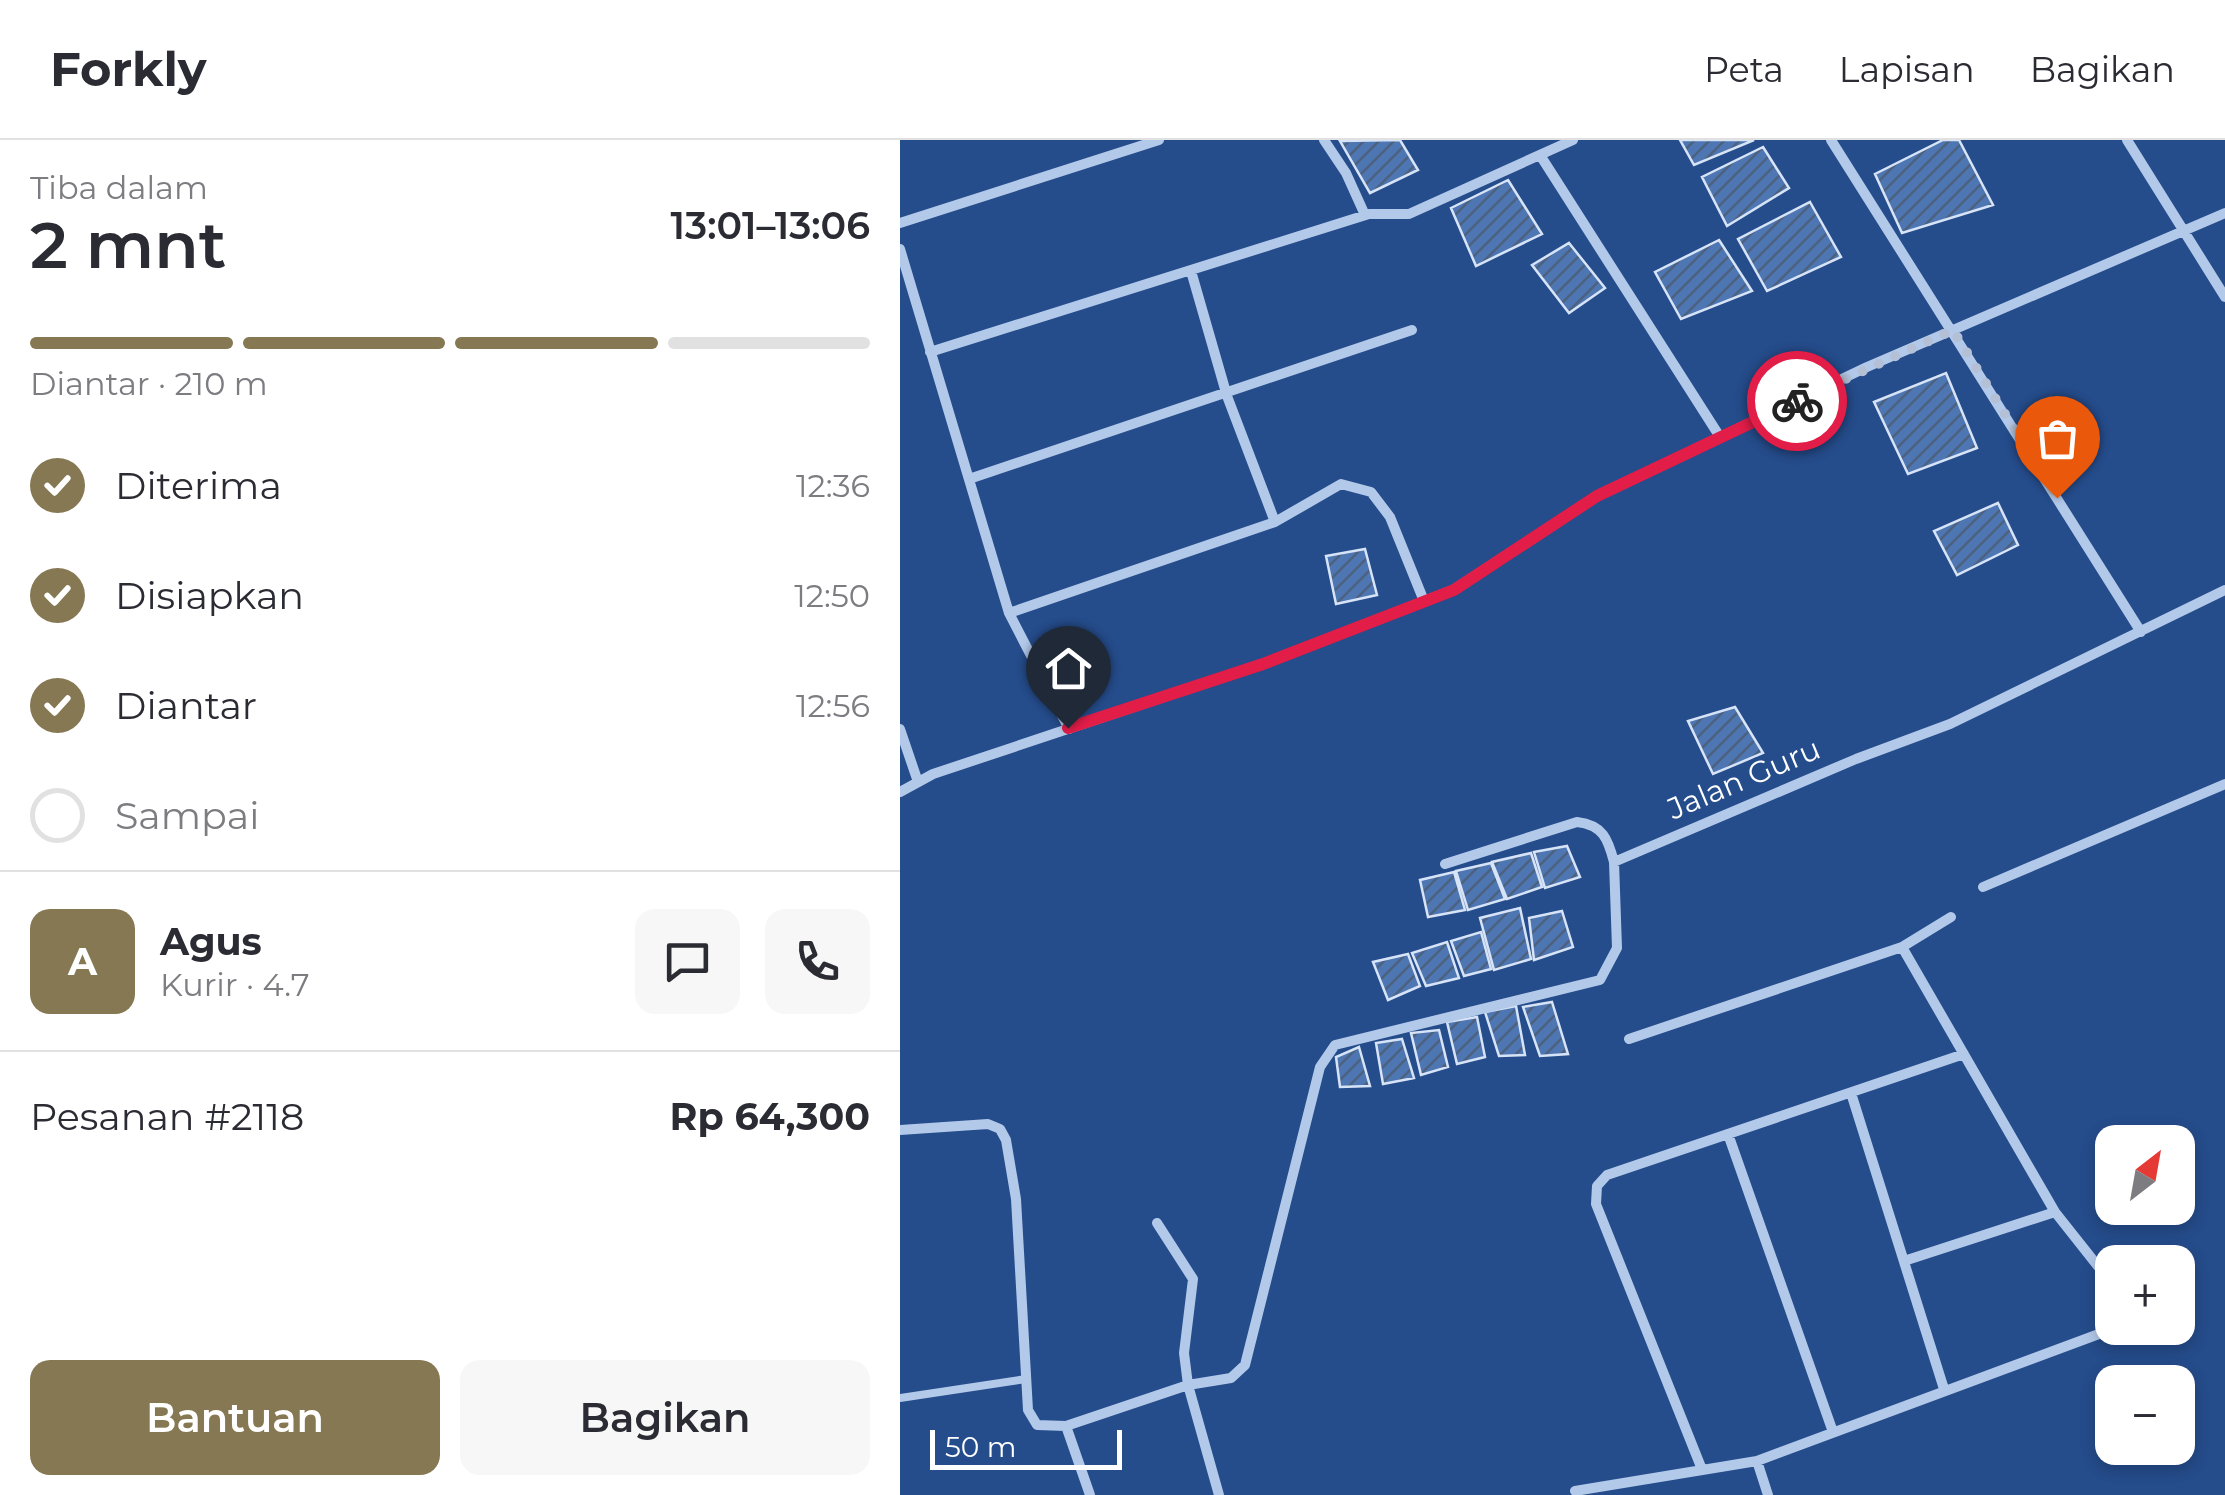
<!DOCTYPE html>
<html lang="id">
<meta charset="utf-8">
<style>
body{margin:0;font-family:Montserrat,sans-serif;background:#f7f7f7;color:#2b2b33;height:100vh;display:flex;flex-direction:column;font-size:38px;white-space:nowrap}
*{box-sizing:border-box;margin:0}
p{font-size:32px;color:#7c7c81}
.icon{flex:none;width:55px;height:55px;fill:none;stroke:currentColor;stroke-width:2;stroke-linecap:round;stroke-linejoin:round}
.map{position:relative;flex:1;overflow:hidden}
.sheet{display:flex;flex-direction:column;background:#fff;width:900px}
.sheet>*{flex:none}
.needle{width:65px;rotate:31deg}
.buttons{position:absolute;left:1195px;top:985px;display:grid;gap:20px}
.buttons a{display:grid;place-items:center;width:100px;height:100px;border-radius:20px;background:#fff;box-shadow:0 5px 15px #0003;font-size:50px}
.scale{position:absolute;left:30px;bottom:25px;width:192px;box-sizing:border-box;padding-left:10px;border:5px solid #fff;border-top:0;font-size:28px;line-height:35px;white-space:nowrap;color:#fff;-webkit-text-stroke:8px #254c8b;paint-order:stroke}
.pin{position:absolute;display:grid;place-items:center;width:85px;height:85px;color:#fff;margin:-102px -42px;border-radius:50% 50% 50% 0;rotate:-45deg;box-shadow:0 0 10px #0007}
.pin .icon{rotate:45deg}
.courier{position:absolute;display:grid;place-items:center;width:100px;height:100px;margin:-50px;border:8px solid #e11d48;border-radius:50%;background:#fff;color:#222;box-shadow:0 2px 12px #0007}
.headline em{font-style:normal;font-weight:600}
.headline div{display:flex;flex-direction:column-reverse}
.headline{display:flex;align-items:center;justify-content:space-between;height:170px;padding:0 30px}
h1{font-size:65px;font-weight:600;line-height:75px}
.bar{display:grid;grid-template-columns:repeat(4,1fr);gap:15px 10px;align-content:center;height:120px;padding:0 30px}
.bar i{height:12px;border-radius:8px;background:#e1e1e2}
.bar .selected{background:#857852}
.bar p{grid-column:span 4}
.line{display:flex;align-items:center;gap:25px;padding:0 30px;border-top:2px solid #e1e1e2}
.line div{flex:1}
.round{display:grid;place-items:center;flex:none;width:105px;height:105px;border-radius:20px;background:#f7f7f7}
ol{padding:0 30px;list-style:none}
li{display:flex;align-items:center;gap:30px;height:110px}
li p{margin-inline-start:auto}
li .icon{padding:10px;border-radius:50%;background:#857852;color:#fff;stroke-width:4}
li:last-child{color:#7c7c81}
li i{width:55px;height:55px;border:5px solid #e1e1e2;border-radius:50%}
.primary-button{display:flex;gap:20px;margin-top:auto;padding:20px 30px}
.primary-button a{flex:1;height:115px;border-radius:20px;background:#857852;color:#fff;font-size:40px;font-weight:600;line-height:115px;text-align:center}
.primary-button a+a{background:#f7f7f7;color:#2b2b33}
header{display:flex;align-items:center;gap:60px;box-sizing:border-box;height:140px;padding:0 50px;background:#fff;border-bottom:2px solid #e1e1e2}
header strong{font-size:48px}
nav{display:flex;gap:55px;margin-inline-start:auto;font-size:35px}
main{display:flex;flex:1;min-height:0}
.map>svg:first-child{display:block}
</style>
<header>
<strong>Forkly</strong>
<nav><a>Peta</a><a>Lapisan</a><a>Bagikan</a></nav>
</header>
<main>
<section class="sheet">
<div class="headline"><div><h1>2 mnt</h1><p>Tiba dalam</p></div><em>13:01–13:06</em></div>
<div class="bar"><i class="selected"></i><i class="selected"></i><i class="selected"></i><i></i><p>Diantar · 210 m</p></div>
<ol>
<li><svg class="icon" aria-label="check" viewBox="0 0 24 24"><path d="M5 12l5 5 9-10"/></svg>Diterima<p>12:36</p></li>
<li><svg class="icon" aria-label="check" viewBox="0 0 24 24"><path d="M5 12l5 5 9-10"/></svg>Disiapkan<p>12:50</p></li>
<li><svg class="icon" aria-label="check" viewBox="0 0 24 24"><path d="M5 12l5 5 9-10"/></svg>Diantar<p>12:56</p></li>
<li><i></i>Sampai</li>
</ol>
<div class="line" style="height:180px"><b class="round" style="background:#857852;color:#fff">A</b><div><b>Agus</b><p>Kurir · 4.7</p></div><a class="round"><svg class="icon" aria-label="chat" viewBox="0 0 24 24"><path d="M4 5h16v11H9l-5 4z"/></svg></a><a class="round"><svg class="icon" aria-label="phone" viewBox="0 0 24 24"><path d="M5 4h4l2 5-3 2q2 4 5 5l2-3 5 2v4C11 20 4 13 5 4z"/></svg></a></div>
<div class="line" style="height:130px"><div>Pesanan #2118</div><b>Rp 64,300</b></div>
<div class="primary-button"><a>Bantuan</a><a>Bagikan</a></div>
</section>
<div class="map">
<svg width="1325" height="1355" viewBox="0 0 1325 1355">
<defs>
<pattern id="building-hatch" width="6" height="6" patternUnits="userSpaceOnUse" patternTransform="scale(2.5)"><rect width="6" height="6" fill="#4d76b2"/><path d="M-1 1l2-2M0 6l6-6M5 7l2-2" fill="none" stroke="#4c617f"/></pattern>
</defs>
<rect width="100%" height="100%" fill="#254c8b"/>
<path fill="url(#building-hatch)" stroke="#d7e4f8" stroke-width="2.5" d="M500 0 518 30 470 53 440 1Z
M780 0H854L794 25Z
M1043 0H1059L1093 65 1002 93 975 34Z
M863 7 889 48 827 86 802 37Z
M608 40 642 94 576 126 551 68Z
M910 62 941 117 867 151 838 99Z
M819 100 852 151 781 179 755 132Z
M669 103 705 148 669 173 632 125Z
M1046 233 1077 308 1008 334 974 262Z
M1098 363 1118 405 1057 435 1034 391Z
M465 409 477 455 436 464 426 416Z
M835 567 863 613 813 634 788 581Z
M667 706 680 737 645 748 634 712Z
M631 713 642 747 607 759 592 722Z
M591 723 605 759 568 770 556 731Z
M554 732 565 770 528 777 520 740Z
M620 768 631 819 594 830 580 778Z
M662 771 673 807 634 820 629 778Z
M581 792 591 829 564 836 551 801Z
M547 802 559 838 526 846 512 813Z
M508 814 520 846 488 860 473 822Z
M652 862 668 914 640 916 623 867Z
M616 866 625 915 599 916 585 872Z
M577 877 585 917 557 924 547 882Z
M539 890 548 927 521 935 511 893Z
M502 899 514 938 483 944 476 903Z
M459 907 470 946 440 947 436 917Z"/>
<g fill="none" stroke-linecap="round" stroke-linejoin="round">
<path stroke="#b3c9ea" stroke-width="8" d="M0 1258 126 1239"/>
<path stroke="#b3c9ea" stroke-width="10" d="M424 0 446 33 465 75
M931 0 1241 492
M1227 0 1325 157
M640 15 820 297
M0 83 259 0
M0 109 109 473 169 589
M291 131 327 256 375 382
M30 212 469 74H509L673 0
M72 338 512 190
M109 473 375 382 441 344 471 352 490 377 524 461
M0 589 18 642
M0 652 33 634 363 524 553 450 697 356 967 227 1325 73
M545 724 677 682C703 685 708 699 714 722
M1083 747 1325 644
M1051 777 1002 807 1155 1072 1212 1144
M729 899 1002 807
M951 953 1044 1249
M0 990 88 984 100 989 106 1000 116 1059 128 1270 137 1285 166 1286 288 1245 331 1238 345 1225 420 927 435 905 700 840 717 808 714 722 956 619 1050 584 1325 450
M828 994 933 1292
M257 1083 293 1139 284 1213 288 1245 319 1355
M1004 1121 1155 1072
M166 1286 190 1355
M801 1327 696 1064 697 1046 707 1035 1064 914
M675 1351 857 1321
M868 1355 857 1321 1215 1188"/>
</g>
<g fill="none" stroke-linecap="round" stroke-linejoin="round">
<path stroke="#b3c0d6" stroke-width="10" stroke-dasharray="0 18" d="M897 261 1053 190 1157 358"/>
<path stroke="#e11d48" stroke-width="12" d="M168 588 363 524 554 450 697 356 897 261"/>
</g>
<g text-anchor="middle" stroke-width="8" stroke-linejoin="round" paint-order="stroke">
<g font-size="30" fill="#fff" stroke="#254c8b">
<text transform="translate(844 639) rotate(-23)" y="10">Jalan Guru</text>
</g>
</g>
</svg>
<div class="buttons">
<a><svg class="needle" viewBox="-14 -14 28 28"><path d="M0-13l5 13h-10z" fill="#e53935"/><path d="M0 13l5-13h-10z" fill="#7c7c81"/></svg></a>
<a>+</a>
<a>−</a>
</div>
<div class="scale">50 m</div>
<div class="pin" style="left:1157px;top:358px;background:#ea580c"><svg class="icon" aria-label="bag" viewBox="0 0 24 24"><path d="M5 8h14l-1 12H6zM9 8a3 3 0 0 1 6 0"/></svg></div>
<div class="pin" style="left:168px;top:588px;background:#1f2937"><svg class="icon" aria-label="home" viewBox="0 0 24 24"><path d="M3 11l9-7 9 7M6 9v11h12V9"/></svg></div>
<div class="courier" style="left:897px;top:261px"><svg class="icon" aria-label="bike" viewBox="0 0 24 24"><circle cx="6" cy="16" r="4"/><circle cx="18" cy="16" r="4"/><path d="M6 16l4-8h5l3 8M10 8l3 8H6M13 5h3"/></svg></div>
</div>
</main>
